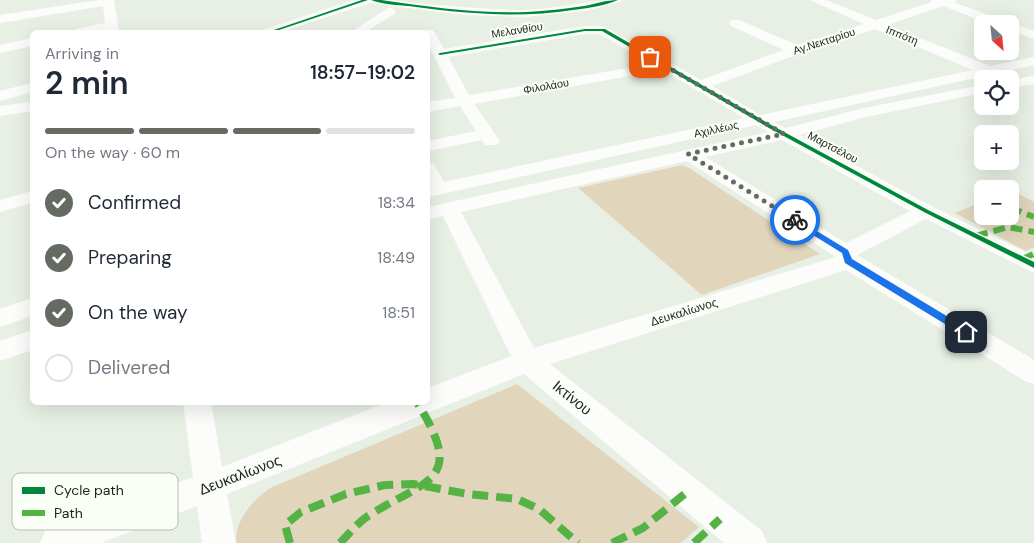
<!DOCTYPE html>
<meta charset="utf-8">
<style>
body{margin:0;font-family:"DM Sans",sans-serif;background:#f6f6f7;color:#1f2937;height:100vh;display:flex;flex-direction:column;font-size:19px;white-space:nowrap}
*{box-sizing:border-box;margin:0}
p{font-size:16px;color:#747a83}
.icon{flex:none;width:28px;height:28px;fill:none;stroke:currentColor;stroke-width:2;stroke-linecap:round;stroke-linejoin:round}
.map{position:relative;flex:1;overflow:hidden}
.sheet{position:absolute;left:30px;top:30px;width:400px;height:375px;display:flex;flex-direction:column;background:#fff;border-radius:8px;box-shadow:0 5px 20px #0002}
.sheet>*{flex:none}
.needle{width:32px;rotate:153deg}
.tools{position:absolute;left:974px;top:15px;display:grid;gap:10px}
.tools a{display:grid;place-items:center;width:45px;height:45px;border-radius:8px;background:#fff;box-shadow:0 5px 20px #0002;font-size:25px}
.pin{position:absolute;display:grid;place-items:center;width:42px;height:42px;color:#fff;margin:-21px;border-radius:10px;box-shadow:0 2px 8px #0006}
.courier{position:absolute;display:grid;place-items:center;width:50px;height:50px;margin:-25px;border:4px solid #1a73e8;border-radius:50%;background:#fff;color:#222;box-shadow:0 1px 6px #0007}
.head em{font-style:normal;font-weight:600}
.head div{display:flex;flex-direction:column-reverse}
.head{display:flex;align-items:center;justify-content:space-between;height:85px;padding:0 15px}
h1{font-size:32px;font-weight:600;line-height:38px}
.bar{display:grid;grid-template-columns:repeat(4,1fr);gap:8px 5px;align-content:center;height:60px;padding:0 15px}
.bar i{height:6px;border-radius:4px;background:#e0e1e3}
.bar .current{background:#656b62}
.bar p{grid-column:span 4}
ol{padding:0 15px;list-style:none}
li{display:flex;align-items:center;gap:15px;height:55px}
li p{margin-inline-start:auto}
li .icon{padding:5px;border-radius:50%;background:#656b62;color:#fff;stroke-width:4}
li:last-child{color:#747a83}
li i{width:28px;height:28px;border:2px solid #e0e1e3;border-radius:50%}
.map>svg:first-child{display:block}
</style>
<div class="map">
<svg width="1034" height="543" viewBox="0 0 1034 543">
<rect width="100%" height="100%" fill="#e8f0e5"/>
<path fill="#e1d5bc" d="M682 165 689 168 820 254 702 295 578 188Z
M1010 192H1015L1034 202V247L1026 251 955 213 982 202V216H1010Z
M517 384 699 527 681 543H236C235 520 252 501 270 488Z"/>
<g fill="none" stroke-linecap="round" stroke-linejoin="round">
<path fill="#fcfdfb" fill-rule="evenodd" d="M99 0H114L119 32H75L76 29 105 23 103 6 0 23V15Z
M354 0C411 0 466 10 523 10 556 9 589 0 622 0L620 2 586 11 525 17 464 15 370 3 281 32H264L265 29Z
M810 0H826L876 20 932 2 930 0H957L955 3 1034 31V39L1010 30V24H991L943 6 887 25 990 66 1034 57V65L774 122 786 128 864 108 982 85V93L866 117 799 135 933 207 1034 256V273L926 219 857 255 1034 360V384L1025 381 846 270 550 364 762 531 767 543H724L524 374 227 494 236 543H202L197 506 101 543H40L45 531 193 477 183 402H211L222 467 388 402H428V388L511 356 443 216 428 219V207L768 132 756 125 428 197V163L434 164 444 182 744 118 663 70 474 104 500 141 497 145H485L482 140 428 151V141L476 131 460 106 428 112V102L455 98 428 44V32H422L423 30H433L444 49 585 26H603L701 80 784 50 731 26 729 23 731 20H739L797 45 864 24ZM875 29 973 70 761 115 712 86 801 53ZM585 34H600L652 64 469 95 448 57ZM782 140 910 211 846 243 705 157ZM687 161 836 257 534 348 461 212Z
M390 7 396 11 394 14 365 32H351Z
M32 38V46L0 53V45Z
M1034 76V84L1010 88V80Z
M32 83V92L0 101V91Z
M31 102 32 111 0 116V106Z
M32 191V203L0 212V200Z
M32 298V316L0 327V309Z
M32 330V350L0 361V341Z"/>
<path stroke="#55b245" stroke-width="6" stroke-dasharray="12 6" stroke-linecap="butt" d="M1010 212 1016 210 1034 217
M976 236 1008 227 1034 232
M1022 259 1034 254"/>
<path stroke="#55b245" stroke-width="8" stroke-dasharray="16 8" stroke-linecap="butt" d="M290 543 285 525 301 512 346 494 385 485 413 484 468 494 517 499 539 509 578 543
M340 543C350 533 359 521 371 514 429 479 465 480 418 404
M612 543 643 528 687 492
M694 543 720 519"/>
<g stroke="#f9fff7" stroke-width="3">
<path id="cycleway" d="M362 0H368L273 32H268Z
M371 0H381C429 7 478 14 527 12 546 11 565 9 584 6 595 4 606 0 618 0 605 6 588 8 573 10 521 18 469 14 416 7 402 5 384 5 371 0Z
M585 29H605L773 126 928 210 1034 262V268L924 212 769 128 602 31H585L440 55 438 54 440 53Z"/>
</g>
<use href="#cycleway" fill="#00873e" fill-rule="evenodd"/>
</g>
<path fill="#1a73e8" d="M792 219H797L848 250 852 259 970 330V335H963L845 263 842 253 792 222Z"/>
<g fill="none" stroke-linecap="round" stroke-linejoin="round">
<path stroke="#656b62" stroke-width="5" stroke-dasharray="0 9" d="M650 57 784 134 688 154 795 220"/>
</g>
<g text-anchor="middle" stroke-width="4" stroke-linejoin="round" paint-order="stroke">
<g font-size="11" fill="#1e231c" stroke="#f9fff7">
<text transform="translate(517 30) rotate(-9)" y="4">Μελανθίου</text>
<text transform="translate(902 35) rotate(22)" y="4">Ιππότη</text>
<text transform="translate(824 41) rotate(-18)" y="4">Αγ.Νεκταρίου</text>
<text transform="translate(546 86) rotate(-10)" y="4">Φιλολάου</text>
<text transform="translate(716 129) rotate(-12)" y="4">Αχιλλέως</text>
<text transform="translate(833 147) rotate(28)" y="4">Μαρτσέλου</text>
</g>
<g font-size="12" fill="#1e231c" stroke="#f9fff7">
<text transform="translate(684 312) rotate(-17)" y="4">Δευκαλίωνος</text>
</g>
<g font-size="15" fill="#1e231c" stroke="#f9fff7">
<text transform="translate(572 398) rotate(39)" y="5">Ικτίνου</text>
<text transform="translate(240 475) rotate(-21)" y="5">Δευκαλίωνος</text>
</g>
</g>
<rect x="12" y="473" width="166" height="57" rx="8" fill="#f9fff7" stroke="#b7bdb5" stroke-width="1"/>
<rect x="22" y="487" width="23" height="7" fill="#00873e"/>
<rect x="22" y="510" width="23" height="6" fill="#55b245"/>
<g font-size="14" fill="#1e231c">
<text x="54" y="495">Cycle path</text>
<text x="54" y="518">Path</text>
</g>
</svg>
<div class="tools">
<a><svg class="needle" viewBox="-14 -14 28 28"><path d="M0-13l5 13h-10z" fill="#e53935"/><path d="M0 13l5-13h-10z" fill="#747a83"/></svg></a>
<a><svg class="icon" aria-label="locate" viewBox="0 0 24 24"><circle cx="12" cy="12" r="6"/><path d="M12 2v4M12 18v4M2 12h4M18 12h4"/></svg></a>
<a>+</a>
<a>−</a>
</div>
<div class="pin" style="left:650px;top:57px;background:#ea580c"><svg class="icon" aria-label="bag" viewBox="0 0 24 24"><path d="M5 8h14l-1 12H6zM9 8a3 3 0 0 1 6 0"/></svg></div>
<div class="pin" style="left:966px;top:332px;background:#1f2937"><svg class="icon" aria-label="home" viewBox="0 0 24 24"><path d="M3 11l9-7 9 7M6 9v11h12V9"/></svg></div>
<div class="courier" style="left:795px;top:220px"><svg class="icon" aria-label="bike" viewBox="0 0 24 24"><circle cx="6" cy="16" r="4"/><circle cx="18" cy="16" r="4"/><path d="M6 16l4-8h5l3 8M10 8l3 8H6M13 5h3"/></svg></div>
<section class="sheet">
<div class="head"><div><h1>2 min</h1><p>Arriving in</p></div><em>18:57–19:02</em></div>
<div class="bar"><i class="current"></i><i class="current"></i><i class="current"></i><i></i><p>On the way · 60 m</p></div>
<ol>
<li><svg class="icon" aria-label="check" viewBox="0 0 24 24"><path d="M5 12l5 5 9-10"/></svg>Confirmed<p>18:34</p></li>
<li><svg class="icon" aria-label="check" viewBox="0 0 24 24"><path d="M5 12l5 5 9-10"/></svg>Preparing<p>18:49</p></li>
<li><svg class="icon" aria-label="check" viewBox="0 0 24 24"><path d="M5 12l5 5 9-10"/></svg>On the way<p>18:51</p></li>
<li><i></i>Delivered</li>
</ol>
</section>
</div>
